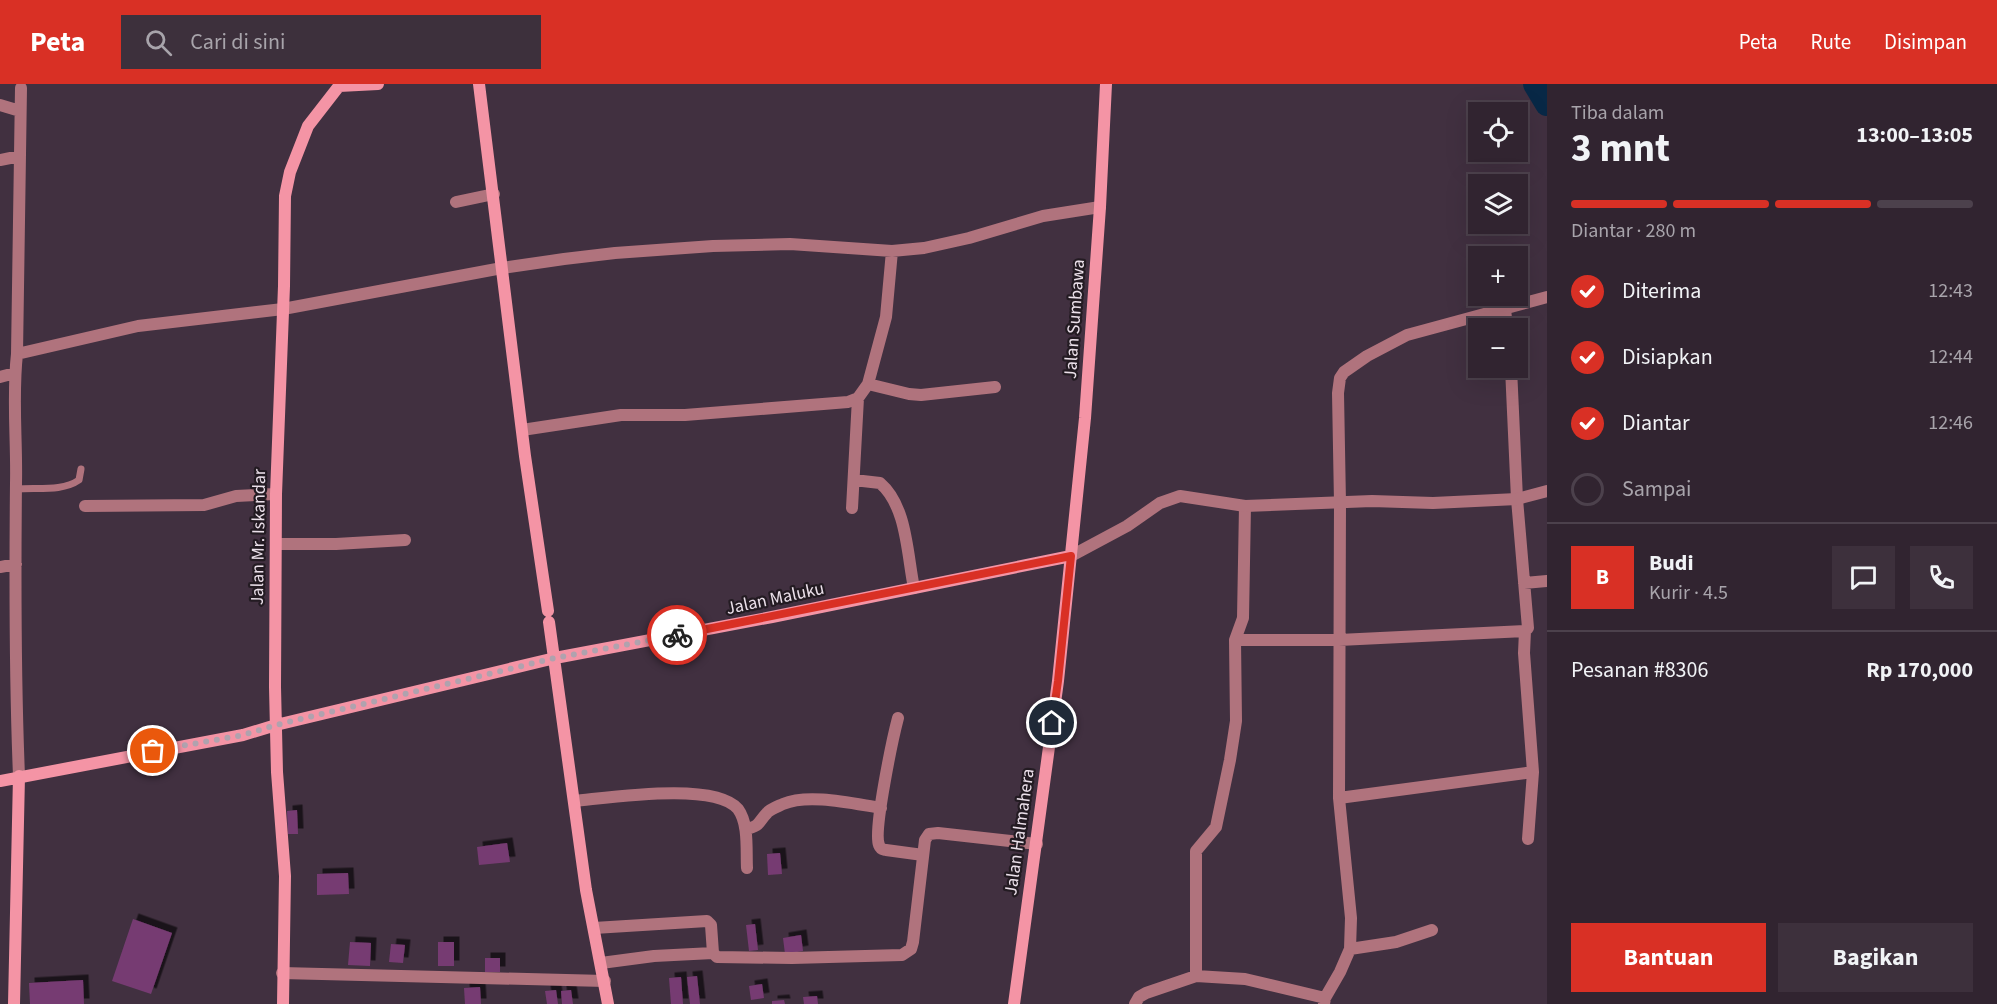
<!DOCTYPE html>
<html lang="id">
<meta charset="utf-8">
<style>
body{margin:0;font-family:"Source Sans 3",sans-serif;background:#3d303c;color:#f1f3f6;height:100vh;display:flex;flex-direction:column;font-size:22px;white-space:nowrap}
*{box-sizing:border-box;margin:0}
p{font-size:20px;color:#a8a4ab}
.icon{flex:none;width:33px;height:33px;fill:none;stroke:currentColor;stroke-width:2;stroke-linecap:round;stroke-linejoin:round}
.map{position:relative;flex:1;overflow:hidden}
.sheet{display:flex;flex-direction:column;background:#312430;width:450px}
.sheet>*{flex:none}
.buttons{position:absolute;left:1468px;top:18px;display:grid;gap:12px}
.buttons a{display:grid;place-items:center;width:60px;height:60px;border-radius:0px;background:#312430;box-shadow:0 6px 24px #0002,0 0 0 2px #4c414c;font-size:30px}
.pin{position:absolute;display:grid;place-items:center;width:51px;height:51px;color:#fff;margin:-26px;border:3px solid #fff;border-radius:50%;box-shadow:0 2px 6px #0007}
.courier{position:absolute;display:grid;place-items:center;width:60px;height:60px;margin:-30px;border:4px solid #d93025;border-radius:50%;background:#fff;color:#222;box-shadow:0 2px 8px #0007}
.head em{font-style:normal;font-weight:700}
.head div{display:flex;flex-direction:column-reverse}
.head{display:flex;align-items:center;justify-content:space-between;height:102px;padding:0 24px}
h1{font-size:39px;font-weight:700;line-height:45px}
.bar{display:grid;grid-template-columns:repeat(4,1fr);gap:9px 6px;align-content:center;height:72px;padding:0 24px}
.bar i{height:8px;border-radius:4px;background:#4c414c}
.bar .on{background:#d93025}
.bar p{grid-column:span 4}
.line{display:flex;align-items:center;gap:15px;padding:0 24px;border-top:2px solid #4c414c}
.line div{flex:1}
.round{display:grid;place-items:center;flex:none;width:63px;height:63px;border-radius:0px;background:#3d303c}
ol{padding:0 24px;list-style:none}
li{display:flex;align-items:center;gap:18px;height:66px}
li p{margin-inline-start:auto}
li .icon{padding:6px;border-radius:50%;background:#d93025;color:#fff;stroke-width:4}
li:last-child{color:#a8a4ab}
li i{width:33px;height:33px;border:3px solid #4c414c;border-radius:50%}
.cta{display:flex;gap:12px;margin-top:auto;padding:12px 24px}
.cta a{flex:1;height:69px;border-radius:0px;background:#d93025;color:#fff;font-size:24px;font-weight:700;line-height:69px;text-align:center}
.cta a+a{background:#3d303c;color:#f1f3f6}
header{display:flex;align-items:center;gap:36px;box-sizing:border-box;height:84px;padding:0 30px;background:#d93025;color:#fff}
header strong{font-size:28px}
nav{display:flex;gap:33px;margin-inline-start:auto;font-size:21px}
.search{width:420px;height:54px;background:#3d303c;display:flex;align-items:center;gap:15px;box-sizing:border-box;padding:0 21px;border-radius:0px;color:#a8a4ab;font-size:22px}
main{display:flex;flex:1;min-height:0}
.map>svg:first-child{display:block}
</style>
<header>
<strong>Peta</strong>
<div class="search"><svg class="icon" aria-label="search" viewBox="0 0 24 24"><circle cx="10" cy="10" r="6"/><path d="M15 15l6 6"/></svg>Cari di sini</div>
<nav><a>Peta</a><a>Rute</a><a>Disimpan</a></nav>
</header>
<main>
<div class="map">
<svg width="1547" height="920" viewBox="0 0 1547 920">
<defs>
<filter id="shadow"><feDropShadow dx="5.5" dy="-5.5" stdDeviation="0" flood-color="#0009"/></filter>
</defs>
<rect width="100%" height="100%" fill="#413040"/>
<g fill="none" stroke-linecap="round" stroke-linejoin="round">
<path stroke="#082846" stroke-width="24" d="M1535 0 1547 20"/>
</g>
<path fill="#763b72" filter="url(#shadow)" d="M297 726 298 750H288L287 727Z
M507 759 510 778 479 781 477 763Z
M780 769 782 790 768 791 767 770Z
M348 789 349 810 317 811V790Z
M133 835 172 849 151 910 112 897Z
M755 840 758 866 749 867 746 841Z
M801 851 803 867 785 870 783 854Z
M350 858 371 859 370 882 348 881Z
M438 858H454V882H438Z
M391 860 405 861 403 879 389 878Z
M485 874H500V888H485Z
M697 892 700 920H690L687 893Z
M681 893 683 920H671L669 894Z
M83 896 84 920H30L29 899Z
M762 900 764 914 751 916 749 902Z
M480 903 481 920H465L464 904Z
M556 906 558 920H547L545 907Z
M571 906 573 920H562L561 907Z
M817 912 818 920H804L803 913Z
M784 916 785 920H772V917Z"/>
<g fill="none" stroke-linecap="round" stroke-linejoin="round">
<path stroke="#b0737d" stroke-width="7" d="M16 405C36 403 62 408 79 396L81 385"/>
<path stroke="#b0737d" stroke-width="12" d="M0 21 20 27
M0 76 20 72
M456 118 494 110
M1505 225 1507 244
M17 270 21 4
M0 293 15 289
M868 300 909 310 921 311 995 303
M522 346 621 331H685L848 318 858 314 868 300 886 233 892 167
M854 396 880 399C907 422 907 470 914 504
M85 422 204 421 236 412 276 410
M1245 422 1243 534 1235 556 1236 637 1230 676 1216 743 1196 767V892L1245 895 1325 914
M852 424 858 314
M276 460H336L405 456
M0 483 16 480
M1524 499 1547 497
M1235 556H1339L1525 547 1528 544 1517 415 1511 284
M898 634C893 653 873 747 879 761 881 766 882 765 886 766L923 771
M19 692C15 595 15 496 16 399 17 356 12 313 17 270L138 242 283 225 502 184 564 175 615 169 713 162 790 160 892 167 924 164 969 154 1043 132 1100 123
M1339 714 1533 688 1524 569 1525 547
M574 717C608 714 715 697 738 725 749 740 746 766 747 784
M746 745C761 742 758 738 767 729 770 725 779 722 783 720 809 709 854 720 881 724
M1528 755 1533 688
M594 844 707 837 711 841 713 869 717 873 792 874 902 871 911 865 913 858 925 756 929 750 938 749 1037 760
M1350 865 1396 858 1432 846
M601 879 654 872 713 869
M282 889 605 897
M1135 920 1139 913 1146 909 1196 892
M1324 920 1325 914 1340 888 1350 865 1351 834 1339 714 1340 419 1338 309 1340 294 1344 288 1367 272 1407 251 1547 213"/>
<path stroke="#b0737d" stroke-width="12" d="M1071 472 1127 442 1160 419 1180 412 1245 422 1372 417 1433 419 1517 415 1547 407"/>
<path stroke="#f494a5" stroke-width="12" d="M339 0V2L378 0
M479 0 525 372 548 527
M549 538 586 806 608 920
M0 697 243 651 276 641 555 574 772 533 1071 472
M14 920 19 692
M283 920 285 792 277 688 275 603 276 410 284 202 285 112 290 88 308 42 339 2
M1014 920 1058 597 1085 334 1100 123 1106 0"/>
</g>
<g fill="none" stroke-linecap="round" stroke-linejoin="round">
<path stroke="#b0a2ae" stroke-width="6" stroke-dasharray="0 10.8" d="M153 667 243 651 276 641 555 574 677 551"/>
<path stroke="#d93025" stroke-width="8" d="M677 551 1071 472 1058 597 1052 639"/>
</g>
<g text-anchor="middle" stroke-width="4.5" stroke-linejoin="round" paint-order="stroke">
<g font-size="18" fill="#ebe0ea" stroke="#231b22">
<text transform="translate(1074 235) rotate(-86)" y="6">Jalan Sumbawa</text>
<text transform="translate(258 453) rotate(-89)" y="6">Jalan Mr. Iskandar</text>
<text transform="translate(775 514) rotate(-12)" y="6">Jalan Maluku</text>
<text transform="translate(1019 748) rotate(-82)" y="6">Jalan Halmahera</text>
</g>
</g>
</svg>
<div class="buttons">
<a><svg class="icon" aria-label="locate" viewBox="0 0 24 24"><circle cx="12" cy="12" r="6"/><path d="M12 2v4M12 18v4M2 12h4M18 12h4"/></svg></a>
<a><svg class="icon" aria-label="layers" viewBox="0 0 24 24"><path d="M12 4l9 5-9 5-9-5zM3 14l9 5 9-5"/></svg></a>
<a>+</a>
<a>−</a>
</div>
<div class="pin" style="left:153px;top:667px;background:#ea580c"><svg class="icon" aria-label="bag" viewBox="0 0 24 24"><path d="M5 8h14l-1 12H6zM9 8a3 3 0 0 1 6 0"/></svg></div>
<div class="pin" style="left:1052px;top:639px;background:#1f2937"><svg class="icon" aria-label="home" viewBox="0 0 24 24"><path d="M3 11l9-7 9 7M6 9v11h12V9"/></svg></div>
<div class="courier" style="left:677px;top:551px"><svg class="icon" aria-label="bike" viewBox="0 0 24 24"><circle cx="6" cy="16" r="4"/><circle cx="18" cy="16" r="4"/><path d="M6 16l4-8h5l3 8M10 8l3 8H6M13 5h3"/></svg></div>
</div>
<section class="sheet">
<div class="head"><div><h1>3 mnt</h1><p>Tiba dalam</p></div><em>13:00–13:05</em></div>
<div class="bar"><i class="on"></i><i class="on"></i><i class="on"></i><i></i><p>Diantar · 280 m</p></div>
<ol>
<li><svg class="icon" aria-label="check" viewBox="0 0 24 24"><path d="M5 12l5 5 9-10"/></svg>Diterima<p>12:43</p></li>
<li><svg class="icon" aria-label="check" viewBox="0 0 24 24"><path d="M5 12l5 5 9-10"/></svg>Disiapkan<p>12:44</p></li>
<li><svg class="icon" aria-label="check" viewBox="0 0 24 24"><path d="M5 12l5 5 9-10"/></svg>Diantar<p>12:46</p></li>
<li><i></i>Sampai</li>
</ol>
<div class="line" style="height:108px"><b class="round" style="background:#d93025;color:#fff">B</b><div><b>Budi</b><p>Kurir · 4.5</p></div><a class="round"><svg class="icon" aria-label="chat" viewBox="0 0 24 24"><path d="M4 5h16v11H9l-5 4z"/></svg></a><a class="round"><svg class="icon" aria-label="phone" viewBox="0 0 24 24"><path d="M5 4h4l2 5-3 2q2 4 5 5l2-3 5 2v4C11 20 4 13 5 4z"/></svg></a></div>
<div class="line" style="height:78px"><div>Pesanan #8306</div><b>Rp 170,000</b></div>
<div class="cta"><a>Bantuan</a><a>Bagikan</a></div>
</section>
</main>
